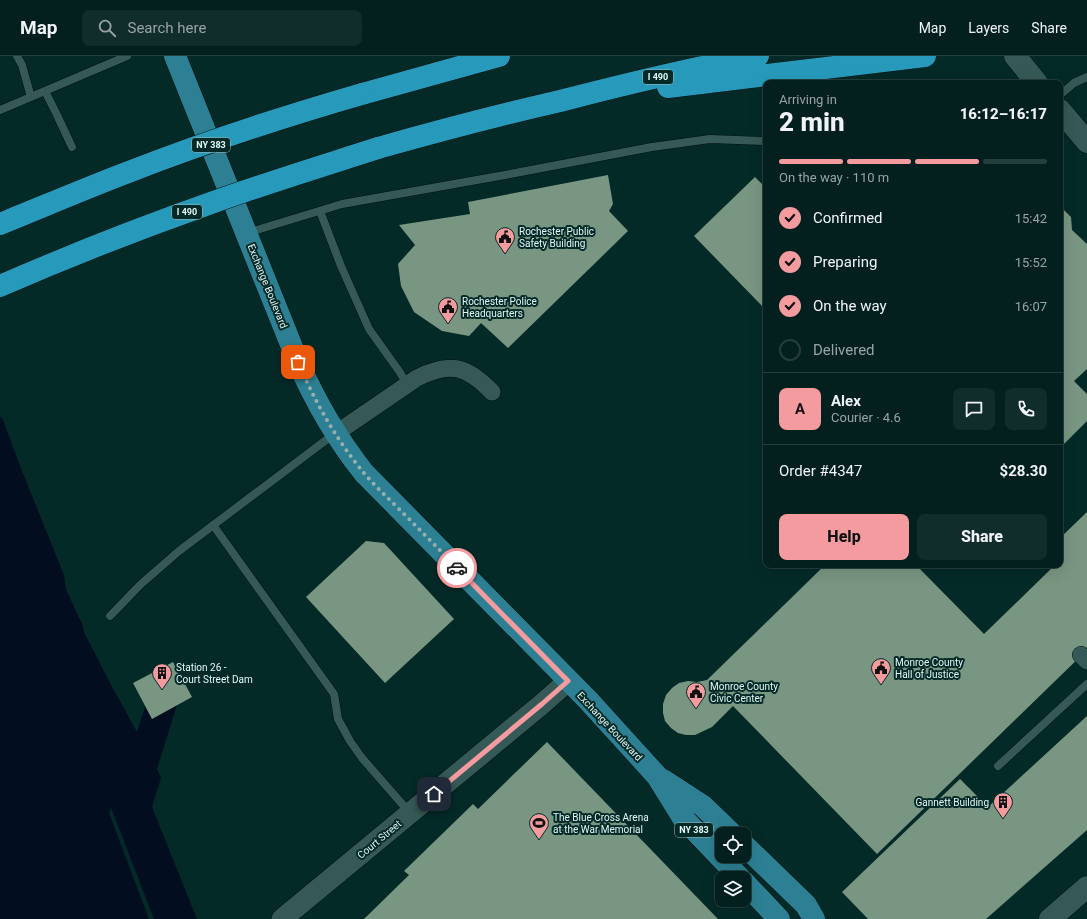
<!DOCTYPE html>
<meta charset="utf-8">
<style>
body{margin:0;font-family:Roboto,sans-serif;background:#112d2b;color:#f1f3f6;height:100vh;display:flex;flex-direction:column;font-size:15px;white-space:nowrap}
*{box-sizing:border-box;margin:0}
p{font-size:13px;color:#97a3a4}
.icon{flex:none;width:22px;height:22px;fill:none;stroke:currentColor;stroke-width:2;stroke-linecap:round;stroke-linejoin:round}
.map{position:relative;flex:1;overflow:hidden}
.side{position:absolute;left:763px;top:24px;width:300px;height:488px;display:flex;flex-direction:column;background:#03201e;border-radius:8px;box-shadow:0 4px 16px #0002,0 0 0 1px #243e3c}
.side>*{flex:none}
.fabs{position:absolute;left:715px;top:771px;display:grid;gap:8px}
.fabs a{display:grid;place-items:center;width:36px;height:36px;border-radius:8px;background:#03201e;box-shadow:0 4px 16px #0002,0 0 0 1px #243e3c;font-size:20px}
.pin{position:absolute;display:grid;place-items:center;width:34px;height:34px;color:#fff;margin:-17px;border-radius:8px;box-shadow:0 2px 6px #0006}
.courier{position:absolute;display:grid;place-items:center;width:40px;height:40px;margin:-20px;border:3px solid #f49b9f;border-radius:50%;background:#fff;color:#222;box-shadow:0 1px 5px #0007}
.overview em{font-style:normal;font-weight:800}
.overview div{display:flex;flex-direction:column-reverse}
.overview{display:flex;align-items:center;justify-content:space-between;height:68px;padding:0 16px}
h1{font-size:26px;font-weight:800;line-height:30px}
.bar{display:grid;grid-template-columns:repeat(4,1fr);gap:6px 4px;align-content:center;height:48px;padding:0 16px}
.bar i{height:5px;border-radius:3px;background:#243e3c}
.bar .active{background:#f49b9f}
.bar p{grid-column:span 4}
.line{display:flex;align-items:center;gap:10px;padding:0 16px;border-top:1px solid #243e3c}
.line div{flex:1}
.round{display:grid;place-items:center;flex:none;width:42px;height:42px;border-radius:8px;background:#112d2b}
ol{padding:0 16px;list-style:none}
li{display:flex;align-items:center;gap:12px;height:44px}
li p{margin-inline-start:auto}
li .icon{padding:4px;border-radius:50%;background:#f49b9f;color:#111;stroke-width:4}
li:last-child{color:#97a3a4}
li i{width:22px;height:22px;border:2px solid #243e3c;border-radius:50%}
.cta{display:flex;gap:8px;margin-top:auto;padding:8px 16px}
.cta a{flex:1;height:46px;border-radius:8px;background:#f49b9f;color:#111;font-size:16px;font-weight:800;line-height:46px;text-align:center}
.cta a+a{background:#112d2b;color:#f1f3f6}
header{display:flex;align-items:center;gap:24px;box-sizing:border-box;height:56px;padding:0 20px;background:#03201e;border-bottom:1px solid #243e3c}
header strong{font-size:19px}
nav{display:flex;gap:22px;margin-inline-start:auto;font-size:14px}
.search{width:280px;height:36px;background:#112d2b;display:flex;align-items:center;gap:10px;box-sizing:border-box;padding:0 14px;border-radius:8px;color:#97a3a4;font-size:15px}
.map>svg:first-child{display:block}
</style>
<header>
<strong>Map</strong>
<div class="search"><svg class="icon" aria-label="search" viewBox="0 0 24 24"><circle cx="10" cy="10" r="6"/><path d="M15 15l6 6"/></svg>Search here</div>
<nav><a>Map</a><a>Layers</a><a>Share</a></nav>
</header>
<div class="map">
<svg width="1087" height="863" viewBox="0 0 1087 863">
<rect width="100%" height="100%" fill="#042a28"/>
<path fill="#020d20" d="M2 361 20 410 64 519 66 533 79 562 82 566 84 576 109 625 137 676 145 651 152 663 177 649 157 713 161 722 152 751 197 863H154L111 752 109 757 149 863H0V362Z"/>
<path fill="#799682" d="M608 119 613 148 609 155 628 175 508 292 481 267 469 280 442 275 414 256 401 230 398 208 415 189 399 169 470 158 468 146Z
M755 121 766 132V254L694 180Z
M1060 150 1071 161 1072 174 1087 188V313L1074 325 1087 338V365L1060 392Z
M1087 456V594L877 798 733 650 712 671 695 679H686L678 677 671 672 665 665 663 657V648L666 639 672 632 679 627 688 625 697 626 707 624 825 509H916L984 578 1055 509H1060V482Z
M366 485 384 487 454 563 385 627 306 541Z
M173 606 192 641 152 663 133 627Z
M1087 660V774L986 863H868L842 836 960 723 988 751Z
M547 686 718 863H364L409 819 404 815 473 748 478 753Z"/>
<g fill="none" stroke-linecap="round" stroke-linejoin="round">
<g stroke="#001110" stroke-width="9">
<path id="service" d="M17 0 22 9 31 41
M45 35 57 59 72 91
M1060 39 1074 27 1087 21
M0 54 127 0
M320 155 341 210 369 273 399 315 407 328
M247 177 342 148 505 119 652 91 710 83 766 85
M213 469 334 638 338 663 350 685 362 702 410 757
M110 560 141 528 179 495 334 378
M998 710 1087 628"/>
</g>
<g stroke="#001110" stroke-width="18">
<path id="minor" d="M335 378 417 322C450 305 467 310 492 336
M1081 599 1087 605"/>
</g>
<g stroke="#001110" stroke-width="22">
<path id="tertiary" d="M282 863 542 648 568 625"/>
</g>
<g stroke="#001110" stroke-width="23">
<path id="secondary" d="M1015 0 1037 27
M1060 54 1087 86
M1050 863 1087 831"/>
</g>
<g stroke="#001110" stroke-width="23">
<path id="primary" d="M175 0 298 306C316 347 337 383 364 417L587 643 657 720 683 762 740 822
M663 724 703 750 732 778
M744 789 806 849 814 863
M744 826 779 863"/>
</g>
<g stroke="#001110" stroke-width="23">
<path id="motorway" d="M668 31 925 0
M362 38 499 0
M378 92C438 75 499 59 560 45 626 28 691 12 758 0"/>
</g>
<use href="#service" stroke="#355956" stroke-width="8"/>
<use href="#minor" stroke="#355956" stroke-width="17"/>
<use href="#tertiary" stroke="#355956" stroke-width="21"/>
<use href="#secondary" stroke="#355956" stroke-width="22"/>
<use href="#primary" stroke="#2d8093" stroke-width="22"/>
<use href="#motorway" stroke="#279abb" stroke-width="22"/>
<g stroke="#001110" stroke-width="23" stroke-linecap="butt">
<path id="motorway-bridge" d="M0 168C42 151 84 133 126 117 203 87 282 61 362 38
M0 230C69 200 140 172 211 147 266 127 322 110 378 92"/>
</g>
<use href="#motorway-bridge" stroke="#279abb" stroke-width="22"/>
</g>
<g fill="none" stroke-linecap="round" stroke-linejoin="round">
<path stroke="#96b0ae" stroke-width="4" stroke-dasharray="0 7.2" d="M298 306C315 346 336 383 363 416 373 428 384 438 395 449 416 470 437 491 457 512"/>
<path stroke="#f49b9f" stroke-width="5" d="M434 738 542 648 568 625 457 512"/>
</g>
<defs>
<g id="civic-pin" transform="scale(1)"><path d="M0 17L-7.5 6A9.5 9.5 0 1 1 7.5 6Z" fill="#f49b9f" stroke="#042a28"/><path d="M-.6-6.5H3V-4.5H.6V-3L4-1V1h2V6H-6V1h2V-1L-.6-3ZM-1.2 2.5V6h2.4V2.5Z" fill="#111"/></g>
<g id="building-pin" transform="scale(1)"><path d="M0 17L-7.5 6A9.5 9.5 0 1 1 7.5 6Z" fill="#f49b9f" stroke="#042a28"/><path d="M-4-6H4V6H1V3H-1V6H-4ZM-2.5-4.3h1.7v1.8h-1.7ZM.8-4.3h1.7v1.8H.8ZM-2.5-1h1.7V.8h-1.7ZM.8-1h1.7V.8H.8Z" fill="#111"/></g>
<g id="stadium-pin" transform="scale(1)"><path d="M0 17L-7.5 6A9.5 9.5 0 1 1 7.5 6Z" fill="#f49b9f" stroke="#042a28"/><path d="M0-5a6.5 5 0 1 0 0 10a6.5 5 0 1 0 0-10ZM-3.5-1.8h7v3.6h-7Z" fill="#111"/></g>
</defs>
<g fill-rule="evenodd">
<use href="#civic-pin" x="505" y="181"/>
<use href="#civic-pin" x="448" y="251"/>
<use href="#civic-pin" x="881" y="612"/>
<use href="#building-pin" x="162" y="617"/>
<use href="#civic-pin" x="696" y="636"/>
<use href="#building-pin" x="1003" y="746"/>
<use href="#stadium-pin" x="539" y="767"/>
</g>
<g text-anchor="middle" stroke-width="4" stroke-linejoin="round" paint-order="stroke">
<g fill="#042a28" stroke="#a1bab8" stroke-width="1">
<rect x="643" y="14" width="30" height="14" rx="3"/>
<rect x="192" y="82" width="38" height="14" rx="3"/>
<rect x="172" y="149" width="30" height="14" rx="3"/>
<rect x="675" y="767" width="38" height="14" rx="3"/>
</g>
<g font-size="9" font-weight="bold" fill="#e4f8f6">
<text x="658" y="24">I 490</text>
<text x="211" y="92">NY 383</text>
<text x="187" y="159">I 490</text>
<text x="694" y="777">NY 383</text>
</g>
<g font-size="10" fill="#e4f8f6" stroke="#042a28" text-anchor="start">
<text x="519" y="179">Rochester Public<tspan x="519" dy="12">Safety Building</tspan></text>
<text x="462" y="249">Rochester Police<tspan x="462" dy="12">Headquarters</tspan></text>
<text x="895" y="610">Monroe County<tspan x="895" dy="12">Hall of Justice</tspan></text>
<text x="176" y="615">Station 26 -<tspan x="176" dy="12">Court Street Dam</tspan></text>
<text x="710" y="634">Monroe County<tspan x="710" dy="12">Civic Center</tspan></text>
<text x="989" y="750" text-anchor="end">Gannett Building</text>
<text x="553" y="765">The Blue Cross Arena<tspan x="553" dy="12">at the War Memorial</tspan></text>
</g>
<g font-size="10" fill="#e4f8f6" stroke="#042a28">
<text transform="translate(268 230) rotate(68)" y="4">Exchange Boulevard</text>
<text transform="translate(610 670) rotate(47)" y="4">Exchange Boulevard</text>
<text transform="translate(379 783) rotate(-40)" y="4">Court Street</text>
</g>
</g>
</svg>
<div class="fabs">
<a><svg class="icon" aria-label="locate" viewBox="0 0 24 24"><circle cx="12" cy="12" r="6"/><path d="M12 2v4M12 18v4M2 12h4M18 12h4"/></svg></a>
<a><svg class="icon" aria-label="layers" viewBox="0 0 24 24"><path d="M12 4l9 5-9 5-9-5zM3 14l9 5 9-5"/></svg></a>
</div>
<div class="pin" style="left:298px;top:306px;background:#ea580c"><svg class="icon" aria-label="bag" viewBox="0 0 24 24"><path d="M5 8h14l-1 12H6zM9 8a3 3 0 0 1 6 0"/></svg></div>
<div class="pin" style="left:434px;top:738px;background:#1f2937"><svg class="icon" aria-label="home" viewBox="0 0 24 24"><path d="M3 11l9-7 9 7M6 9v11h12V9"/></svg></div>
<div class="courier" style="left:457px;top:512px"><svg class="icon" aria-label="car" viewBox="0 0 24 24"><path d="M5 17H2v-5l4-1 3-4h7l3 4 3 1v5h-3M9 17h6M6 11h13"/><circle cx="7" cy="17" r="2"/><circle cx="17" cy="17" r="2"/></svg></div>
<section class="side">
<div class="overview"><div><h1>2 min</h1><p>Arriving in</p></div><em>16:12–16:17</em></div>
<div class="bar"><i class="active"></i><i class="active"></i><i class="active"></i><i></i><p>On the way · 110 m</p></div>
<ol>
<li><svg class="icon" aria-label="check" viewBox="0 0 24 24"><path d="M5 12l5 5 9-10"/></svg>Confirmed<p>15:42</p></li>
<li><svg class="icon" aria-label="check" viewBox="0 0 24 24"><path d="M5 12l5 5 9-10"/></svg>Preparing<p>15:52</p></li>
<li><svg class="icon" aria-label="check" viewBox="0 0 24 24"><path d="M5 12l5 5 9-10"/></svg>On the way<p>16:07</p></li>
<li><i></i>Delivered</li>
</ol>
<div class="line" style="height:72px"><b class="round" style="background:#f49b9f;color:#111">A</b><div><b>Alex</b><p>Courier · 4.6</p></div><a class="round"><svg class="icon" aria-label="chat" viewBox="0 0 24 24"><path d="M4 5h16v11H9l-5 4z"/></svg></a><a class="round"><svg class="icon" aria-label="phone" viewBox="0 0 24 24"><path d="M5 4h4l2 5-3 2q2 4 5 5l2-3 5 2v4C11 20 4 13 5 4z"/></svg></a></div>
<div class="line" style="height:52px"><div>Order #4347</div><b>$28.30</b></div>
<div class="cta"><a>Help</a><a>Share</a></div>
</section>
</div>
